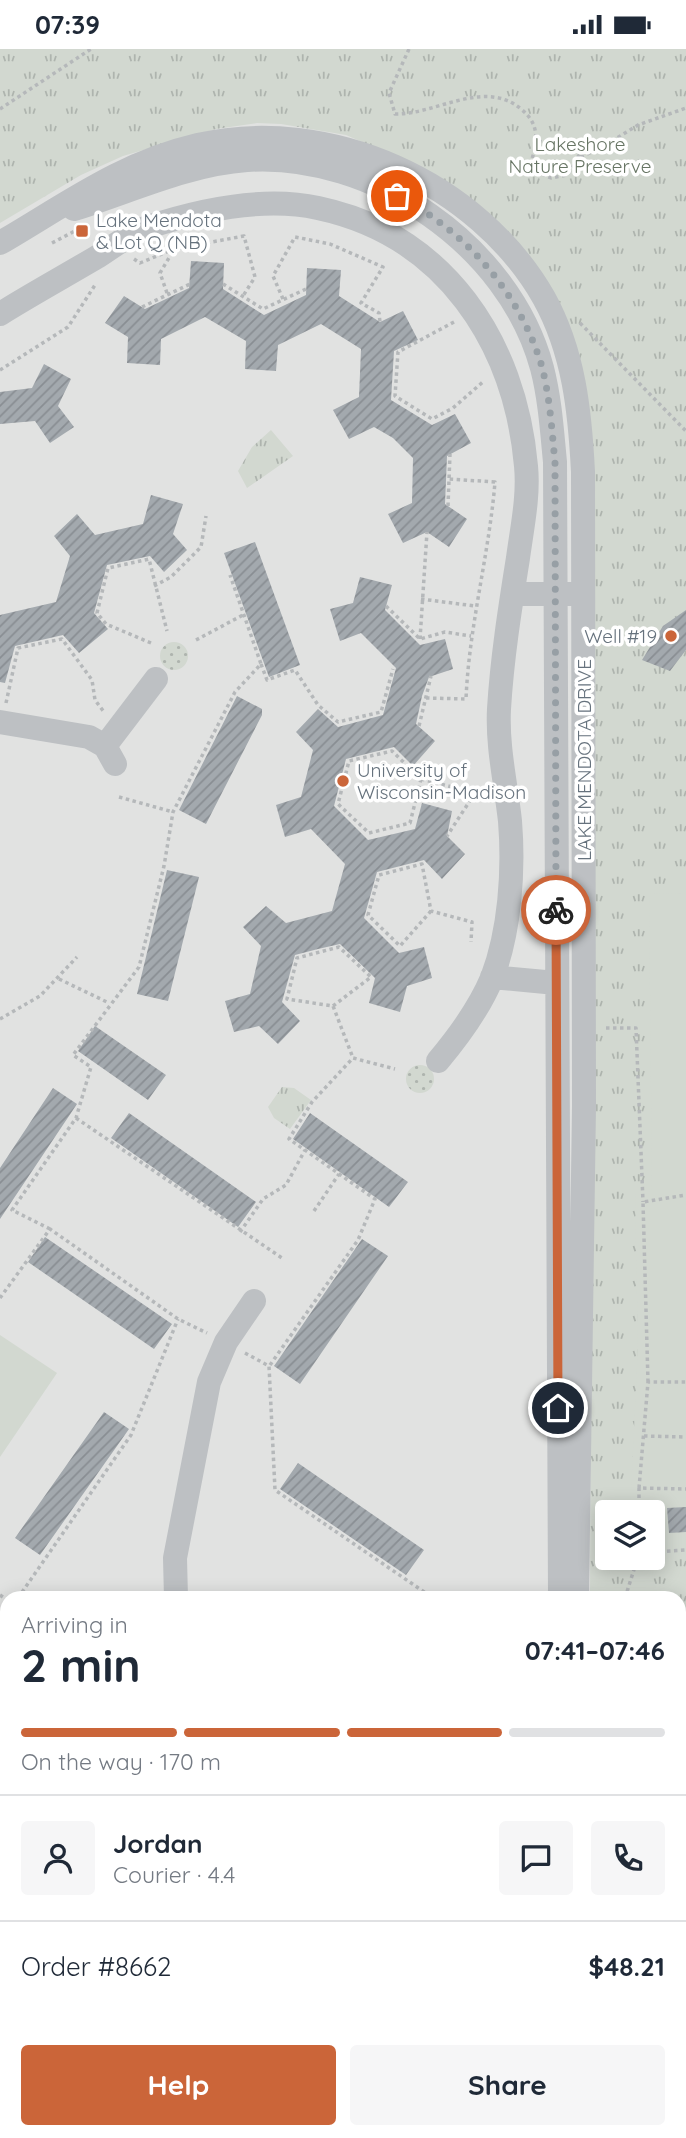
<!DOCTYPE html>
<meta charset="utf-8">
<style>
body{margin:0;font-family:Quicksand,sans-serif;background:#f6f6f7;color:#1f2937;height:100vh;display:flex;flex-direction:column;font-size:26px;white-space:nowrap}
*{box-sizing:border-box;margin:0}
p{font-size:23px;color:#747a83}
.icon{flex:none;width:38px;height:38px;fill:none;stroke:currentColor;stroke-width:2;stroke-linecap:round;stroke-linejoin:round}
.map{position:relative;flex:1;overflow:hidden}
.drawer{position:absolute;left:0px;top:1542px;width:686px;height:548px;display:flex;flex-direction:column;background:#fff;border-radius:21px 21px 0 0;box-shadow:0 4px 18px #0003}
.drawer>*{flex:none}
.controls{position:absolute;left:595px;top:1451px;display:grid;gap:14px}
.controls a{display:grid;place-items:center;width:70px;height:70px;border-radius:7px;background:#fff;box-shadow:0 4px 18px #0003;font-size:35px}
.pin{position:absolute;display:grid;place-items:center;width:60px;height:60px;color:#fff;margin:-30px;border:4px solid #fff;border-radius:50%;box-shadow:0 2px 7px #0007}
.courier{position:absolute;display:grid;place-items:center;width:70px;height:70px;margin:-35px;border:5px solid #cb6539;border-radius:50%;background:#fff;color:#222;box-shadow:0 2px 9px #0007}
.overview em{font-style:normal;font-weight:800}
.overview div{display:flex;flex-direction:column-reverse}
.overview{display:flex;align-items:center;justify-content:space-between;height:119px;padding:0 21px}
h1{font-size:46px;font-weight:800;line-height:52px}
.bar{display:grid;grid-template-columns:repeat(4,1fr);gap:10px 7px;align-content:center;height:84px;padding:0 21px}
.bar i{height:9px;border-radius:5px;background:#e0e1e3}
.bar .selected{background:#cb6539}
.bar p{grid-column:span 4}
.line{display:flex;align-items:center;gap:18px;padding:0 21px;border-top:2px solid #e0e1e3}
.line div{flex:1}
.round{display:grid;place-items:center;flex:none;width:74px;height:74px;border-radius:7px;background:#f6f6f7}
.button{display:flex;gap:14px;margin-top:auto;padding:14px 21px}
.button a{flex:1;height:80px;border-radius:7px;background:#cb6539;color:#fff;font-size:28px;font-weight:800;line-height:80px;text-align:center}
.button a+a{background:#f6f6f7;color:#1f2937}
.status{display:flex;justify-content:space-between;align-items:center;height:49px;padding:0 35px;background:#fff;direction:ltr}
.status svg{height:19px;fill:currentColor}
.map>svg:first-child{display:block}
</style>
<div class="status"><b>07:39</b><svg viewBox="0 0 49 12"><path d="M0 12V9h3v3zM5 12V6h3v6zM10 12V3h3v9zM15 12V0h3v12zM26 1h20v11H26zM47 4h2v5h-2z"/></svg></div>
<div class="map">
<svg width="686" height="2089" viewBox="0 0 686 2089">
<defs>
<pattern id="grass-dots" width="8" height="8" patternUnits="userSpaceOnUse" patternTransform="scale(1.75)"><rect width="8" height="8" fill="#d2d8d0"/><path d="M2 2h.1M6 6h.1" fill="none" stroke="#aeb4ae" stroke-width="1.8" stroke-linecap="round"/></pattern>
<pattern id="park-tufts" width="24" height="20" patternUnits="userSpaceOnUse" patternTransform="scale(1.75)"><rect width="24" height="20" fill="#d2d8d0"/><path d="M3 7l-1-3M5 7V3M7 7l1-3M15 17l-1-3M17 17v-4M19 17l1-3" fill="none" stroke="#aeb4ae"/></pattern>
<pattern id="building-hatch" width="6" height="6" patternUnits="userSpaceOnUse" patternTransform="scale(1.75)"><rect width="6" height="6" fill="#a3a9ae"/><path d="M-1 1l2-2M0 6l6-6M5 7l2-2" fill="none" stroke="#898e93"/></pattern>
</defs>
<rect width="100%" height="100%" fill="#f3f3f0"/>
<path fill="#e1e2e1" fill-rule="evenodd" d="M0 0H686V2089H0ZM607 1463H653V1508H607ZM7 1549H679V2082H7Z"/>
<path fill="url(#grass-dots)" d="M160 607a14 14 0 1 1 28 0a14 14 0 1 1-28 0Z
M406 1030a14 14 0 1 1 28 0a14 14 0 1 1-28 0Z"/>
<path fill="url(#park-tufts)" fill-rule="evenodd" d="M0 0H686V2089H482V2082H679V1549H590L594 455 546 230 401 110 346 86 281 75 257 74 216 80 123 107 81 126 0 174ZM607 1463H653V1508H607Z
M271 381 293 407 247 439 238 422 252 398Z
M282 1038 294 1039 311 1051 290 1080 274 1069 268 1058Z
M7 1896V2082L194 2083 178 2089H0V1898Z"/>
<path fill="#d2d8d0" d="M686 844V1504L653 1506V1463H630L638 1297 635 1143 652 1140 649 845Z
M0 1286 57 1324 0 1408Z"/>
<path fill="url(#building-hatch)" d="M191 212 224 214 223 240 264 266 306 246 307 219 341 221 339 247 380 273 403 262 418 291 394 302 391 351 432 376 455 365 471 394 447 407 445 455 467 470 449 498 427 483 403 494 388 465 412 454 413 409 393 389 374 378 349 390 333 361 359 348 361 300 321 275 278 296 276 322 245 320 246 292 205 268 161 290 160 316 127 314 128 288 105 274 124 247 145 260 189 239Z
M44 315 71 330 58 357 74 378 50 394 35 372 0 375V343L32 339Z
M151 446 183 455 173 485 187 501 164 523 150 507 107 516 94 564 108 580 79 604 63 586 15 597 5 634 0 633V566L56 553 70 507 54 487 77 465 95 486 143 475Z
M255 493 300 616 269 628 224 504Z
M360 528 392 536 385 561 420 596 445 590 453 620 429 628 422 647 416 675 435 692 413 717 394 698 346 710 334 757 368 791 415 780 422 754 452 762 447 787 465 805 442 830 424 811 377 823 364 869 399 904 424 898 432 929 407 937 400 963 369 954 375 929 340 895 318 900 295 906 282 953 300 972 278 995 259 977 234 983 225 952 250 945 261 897 243 878 266 857 286 874 332 862 345 815 311 780 285 788 276 756 301 748 313 701 296 683 318 660 338 678 383 666 396 619 361 584 340 592 330 560 353 554Z
M686 561V601L670 622 642 611 663 577Z
M237 647 262 660V666L206 775 179 761Z
M167 821 199 828 168 952 137 945Z
M95 977 166 1026 148 1051 78 1002Z
M53 1039 77 1055 0 1170V1119Z
M129 1064 256 1153 238 1178 111 1089Z
M310 1064 408 1133 389 1158 293 1090Z
M45 1188 172 1275 154 1300 28 1213Z
M362 1190 388 1207 300 1335 274 1317Z
M104 1363 129 1380 40 1506 15 1489Z
M298 1414 424 1501 406 1526 280 1440Z
M686 1458V1483L669 1484 667 1459Z"/>
<g fill="none" stroke-linecap="round" stroke-linejoin="round">
<path stroke="#b5b8ba" stroke-width="3.5" stroke-dasharray="3.5 3.5" stroke-linecap="butt" d="M409 0 389 44 395 65C435 66 484 29 521 60 542 77 537 96 529 119L551 129 567 126 580 108 599 100 638 76 686 59
M0 60 91 0
M538 92 564 98 580 108
M52 194 75 182
M134 210 140 214 174 200 244 187 255 228 243 247
M223 235 263 260 306 240
M167 244 160 224 173 202
M283 250 273 227 295 188 330 195 383 218 361 254 379 264 380 273
M142 258 190 235
M454 273 398 303 395 347 432 370 453 359 484 332
M580 274 686 382
M0 321 68 278 95 236
M448 457 450 405
M154 537 171 528 201 498 206 467
M421 550 475 557
M386 557 420 590 445 583 471 587
M420 590 427 483
M196 591 243 566
M151 594 106 575 97 564 108 519 149 510 167 582
M261 615 267 631 295 621 318 656 338 673 381 663 393 620
M426 649 466 650C469 577 489 506 495 433L449 430
M6 654 18 599 62 590 92 631 95 651 104 663
M419 677 431 627
M421 730 410 774 369 784 338 755 349 712 392 702 421 730 475 744 447 787
M119 748 173 763
M431 862 400 897 368 866 379 826 422 815 431 862 472 873 471 893
M59 930 109 954
M333 957 371 928 339 898 297 909 287 950 333 957 353 1009
M0 970 40 947 77 908
M606 979H636L643 1153
M76 1069 282 1209
M314 1162 339 1125
M50 1180 12 1161 76 1069 91 1018 73 1006 139 918 164 817 173 763 235 643 261 615 230 526
M240 1183 263 1150 286 1136 305 1101
M0 1249 50 1180 178 1270 207 1284
M245 1304 269 1317 275 1441 433 1549
M270 1316 358 1191 375 1150 289 1090 312 1053 353 1009 395 1020
M648 1333 643 1153 686 1146
M644 1387 686 1388
M639 1439 648 1333H686
M639 1463V1439L686 1440
M653 1503 686 1501
M0 1546 7 1551
M18 1549 131 1386 178 1270
M625 1549 638 1508
M679 1635H686
M0 1760 7 1762
M531 2082V2089"/>
<path stroke="#bdc0c3" stroke-width="24" d="M74 160C129 143 188 115 247 111 373 103 509 196 542 319 550 350 552 382 555 413L560 1549
M0 194C67 155 121 114 198 96 328 66 478 133 544 249 574 303 580 363 583 423L584 1057 577 1549
M0 265C32 245 65 227 97 208 113 198 130 184 148 178 200 161 263 147 318 159 445 186 515 293 526 417 529 447 522 479 518 509 510 559 502 610 499 660 497 698 506 735 510 772 514 822 510 882 492 929 479 960 459 987 438 1012
M513 545H572
M0 673 89 688 105 697 115 715
M105 697 156 630
M492 928 556 934
M176 1549 175 1509 209 1333 226 1293 254 1252
M0 1622H7
M564 2089V2082"/>
</g>
<g fill="none" stroke-linecap="round" stroke-linejoin="round">
<path stroke="#979fa5" stroke-width="7" stroke-dasharray="0 12.6" d="M397 147C464 180 521 245 542 318 550 349 552 382 555 414L556 861"/>
<path stroke="#cb6539" stroke-width="9" d="M556 861 558 1359"/>
</g>
<g fill="#cb6539" stroke="#fff" stroke-width="2.5">
<rect x="75" y="175" width="14" height="14" rx="3.5"/>
<circle cx="671" cy="587" r="7"/>
<circle cx="343" cy="732" r="7"/>
</g>
<g text-anchor="middle" stroke-width="7" stroke-linejoin="round" paint-order="stroke">
<g font-size="19" fill="#677564" stroke="#fff">
<text x="580" y="102">Lakeshore<tspan x="580" dy="22">Nature Preserve</tspan></text>
</g>
<g font-size="19" fill="#66727d" stroke="#fff" text-anchor="start">
<text x="96" y="178">Lake Mendota<tspan x="96" dy="22">&amp; Lot Q (NB)</tspan></text>
<text x="657" y="594" text-anchor="end">Well #19</text>
<text x="357" y="728">University of<tspan x="357" dy="22">Wisconsin-Madison</tspan></text>
</g>
<g font-size="19" fill="#66727d" stroke="#fff">
<text transform="translate(584 711) rotate(-90)" y="7">LAKE MENDOTA DRIVE</text>
</g>
</g>
</svg>
<div class="controls">
<a><svg class="icon" aria-label="layers" viewBox="0 0 24 24"><path d="M12 4l9 5-9 5-9-5zM3 14l9 5 9-5"/></svg></a>
</div>
<div class="pin" style="left:397px;top:147px;background:#ea580c"><svg class="icon" aria-label="bag" viewBox="0 0 24 24"><path d="M5 8h14l-1 12H6zM9 8a3 3 0 0 1 6 0"/></svg></div>
<div class="pin" style="left:558px;top:1359px;background:#1f2937"><svg class="icon" aria-label="home" viewBox="0 0 24 24"><path d="M3 11l9-7 9 7M6 9v11h12V9"/></svg></div>
<div class="courier" style="left:556px;top:861px"><svg class="icon" aria-label="bike" viewBox="0 0 24 24"><circle cx="6" cy="16" r="4"/><circle cx="18" cy="16" r="4"/><path d="M6 16l4-8h5l3 8M10 8l3 8H6M13 5h3"/></svg></div>
<section class="drawer">
<div class="overview"><div><h1>2 min</h1><p>Arriving in</p></div><em>07:41–07:46</em></div>
<div class="bar"><i class="selected"></i><i class="selected"></i><i class="selected"></i><i></i><p>On the way · 170 m</p></div>
<div class="line" style="height:126px"><a class="round"><svg class="icon" aria-label="person" viewBox="0 0 24 24"><circle cx="12" cy="8" r="4"/><path d="M4 21q1-7 8-7t8 7"/></svg></a><div><b>Jordan</b><p>Courier · 4.4</p></div><a class="round"><svg class="icon" aria-label="chat" viewBox="0 0 24 24"><path d="M4 5h16v11H9l-5 4z"/></svg></a><a class="round"><svg class="icon" aria-label="phone" viewBox="0 0 24 24"><path d="M5 4h4l2 5-3 2q2 4 5 5l2-3 5 2v4C11 20 4 13 5 4z"/></svg></a></div>
<div class="line" style="height:91px"><div>Order #8662</div><b>$48.21</b></div>
<div class="button"><a>Help</a><a>Share</a></div>
</section>
</div>
